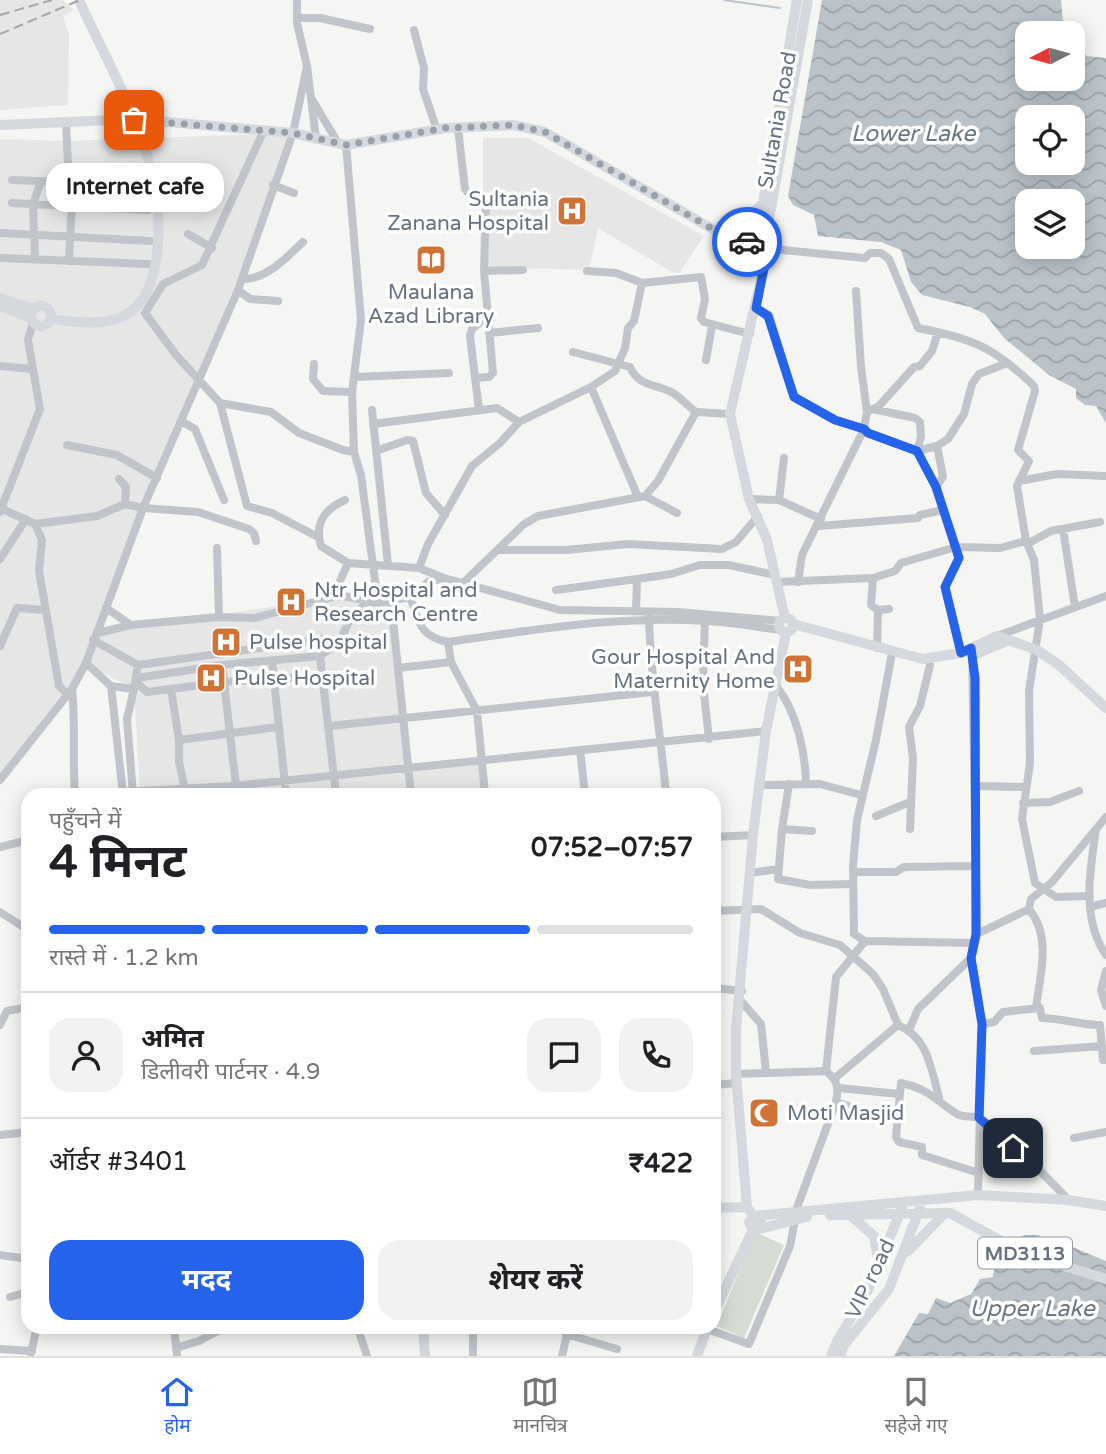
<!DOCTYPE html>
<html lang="hi">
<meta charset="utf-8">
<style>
body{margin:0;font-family:"Varela Round","Noto Sans Devanagari",sans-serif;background:#f2f2f2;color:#202124;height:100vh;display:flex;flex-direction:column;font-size:26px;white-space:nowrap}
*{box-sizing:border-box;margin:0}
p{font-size:23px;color:#757577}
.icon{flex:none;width:38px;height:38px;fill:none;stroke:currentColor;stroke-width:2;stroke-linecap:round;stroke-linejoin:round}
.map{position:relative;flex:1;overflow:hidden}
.details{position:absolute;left:21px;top:788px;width:700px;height:546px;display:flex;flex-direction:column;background:#fff;border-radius:21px;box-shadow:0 4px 18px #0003}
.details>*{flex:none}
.needle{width:46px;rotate:264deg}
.buttons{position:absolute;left:1015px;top:21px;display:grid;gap:14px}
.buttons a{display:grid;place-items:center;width:70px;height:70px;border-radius:14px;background:#fff;box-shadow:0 4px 18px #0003;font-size:35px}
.pin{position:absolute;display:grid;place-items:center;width:60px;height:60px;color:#fff;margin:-30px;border-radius:14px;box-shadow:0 4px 10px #0006}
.courier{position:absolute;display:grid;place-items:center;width:70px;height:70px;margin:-35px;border:5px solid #2563eb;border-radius:50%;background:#fff;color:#222;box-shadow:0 2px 9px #0007}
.bubble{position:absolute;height:49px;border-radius:21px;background:#fff;box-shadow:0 4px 18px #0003;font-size:23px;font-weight:700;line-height:49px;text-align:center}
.headline em{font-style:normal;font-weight:700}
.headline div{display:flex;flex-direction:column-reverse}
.headline{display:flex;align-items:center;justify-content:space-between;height:119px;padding:0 28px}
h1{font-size:46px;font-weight:700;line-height:52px}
.bar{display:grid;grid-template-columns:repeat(4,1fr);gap:10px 7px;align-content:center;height:84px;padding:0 28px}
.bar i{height:9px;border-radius:5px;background:#e0e0e0}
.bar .active{background:#2563eb}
.bar p{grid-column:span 4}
.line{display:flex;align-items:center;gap:18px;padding:0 28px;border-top:2px solid #e0e0e0}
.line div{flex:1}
.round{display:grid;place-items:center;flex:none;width:74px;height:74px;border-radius:21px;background:#f2f2f2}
.primary-button{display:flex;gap:14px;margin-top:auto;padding:14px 28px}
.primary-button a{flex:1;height:80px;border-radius:21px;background:#2563eb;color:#fff;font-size:28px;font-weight:700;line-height:80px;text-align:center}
.primary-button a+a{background:#f2f2f2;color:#202124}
.dock{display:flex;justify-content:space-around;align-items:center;height:98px;border-top:2px solid #e0e0e0;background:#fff;font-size:19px;color:#757577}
.dock a{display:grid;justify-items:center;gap:4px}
.dock .active{color:#2563eb}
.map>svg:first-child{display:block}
</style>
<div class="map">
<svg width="1106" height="1356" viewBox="0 0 1106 1356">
<defs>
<pattern id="water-waves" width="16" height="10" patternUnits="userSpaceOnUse" patternTransform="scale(1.75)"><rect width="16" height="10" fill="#bbc3c8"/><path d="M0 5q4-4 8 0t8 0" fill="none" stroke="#9ca3a8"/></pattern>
</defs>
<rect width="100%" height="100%" fill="#f5f6f3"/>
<path fill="#e6e6e6" d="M0 0H63L74 10 63 16 69 35 68 105 0 110Z
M295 133 98 634 333 597 391 600 408 764 483 761 486 794H140L134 689 86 664 0 785V139L67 141Z
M483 138H528L704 236 679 273 672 272 598 228 589 270 483 267Z"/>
<path fill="#d6dcd4" d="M755 1232 784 1245 744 1338 717 1326Z"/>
<path fill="url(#water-waves)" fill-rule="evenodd" d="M822 0H1061L1064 33H1027V79H1073V46L1087 56 1106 58V423L1096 406 1085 405 1076 398V389L1049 375 1004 338 985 314 970 307 922 295 911 282 901 250 881 242 818 236 814 215 793 205 788 196ZM1027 117H1073V163H1027ZM1027 201H1073V247H1027Z
M1026 1235H1039L1052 1247 1047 1250 1049 1256 1053 1255 1056 1265H1066L1070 1246 1106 1261V1356H894L919 1313 928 1314 936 1298 950 1303 971 1294 980 1279 993 1277 996 1252 1009 1240Z"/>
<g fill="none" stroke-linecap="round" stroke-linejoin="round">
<path stroke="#bbc3c8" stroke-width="2" d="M724 0 780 8"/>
<path stroke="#c1c4c8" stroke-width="8" d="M297 0V23L307 66 316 139
M297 18H320L370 29
M414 30 424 68 423 89 437 130
M313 101 338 143
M66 121 68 167 73 182 69 261
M458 128 465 189 471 196 486 200 484 271 493 373 489 377 475 378
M264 130 202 265 163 284 145 313 176 355 220 403 247 506 272 513 318 537
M346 145 361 320 352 392 354 452 361 475 378 603
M12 180 143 185
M273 185 294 193
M12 203 148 210
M106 207 108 183
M2 233 150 241
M188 234 212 248
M772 249 865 258 870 253H881L889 259 918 328C971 338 994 347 1034 386L1035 391 1018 450 1029 461 1017 486 1026 541 1034 560 1040 619 1029 691 1030 763 1022 819 1035 883 1056 897 1090 896
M0 258 148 264
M35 259 33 204 41 181
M484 271 523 270
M587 271 616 273 642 283 701 277 705 299 701 318 704 322 750 334
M242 279C266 280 286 258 303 242
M238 290 250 299 278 301
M856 291 861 367 867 412
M756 308 769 315 794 397 835 420 864 429 868 433 917 451 936 487 959 558 945 587 961 653
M489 333 538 328
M573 352 630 367C638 387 658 384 673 393 681 398 688 406 696 412
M706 360 712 326
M314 364 313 379 323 391 352 392
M0 366 32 369
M355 377 449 373
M591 387 638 497
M220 403 271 412 299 433 343 450 354 452
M873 409 915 418 920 422 921 437 917 451 937 446 948 439 964 414 972 384 979 374 1007 363
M372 410 388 565
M479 410 470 336 472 329 488 316
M183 422 195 429 224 500
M373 424 497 408 519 422
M67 445 117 455 157 478
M376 451 407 440 413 441 426 493 445 515
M119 479 126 487 125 504
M1019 481 1057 474 1106 476
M936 487 943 477 937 446
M645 496 677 513
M749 499 779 500 821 519
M345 500C325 509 314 523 321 546L348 563 419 568 444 578
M779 500 784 458
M0 508 35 524 97 516 125 504 143 508 198 512 249 529 254 533 256 541
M0 512 40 409 28 340 33 322
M35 524 42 540 39 571 59 686 67 694
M819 526 918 518 920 515 943 510
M1063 529 1075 607
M1027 544 1051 531 1100 522
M217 548 219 617
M498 550H566L628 544 722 549 736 542 758 516
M0 559 26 519
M419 568 428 544 472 466 500 443 519 422 591 387 615 371 625 348 628 328 634 321 642 283
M873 578 871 605 878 610 889 609
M776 582 873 578 895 571 901 563 956 547 1000 548 1026 541
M798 582 802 555 864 429 867 412 879 406 914 367 920 366 932 351 938 332
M461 585 523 525 538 516 645 496 658 481 696 412 730 414
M556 590 637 579
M333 597 348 563
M410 597C419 622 419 636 448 642 533 630 620 615 706 621 731 622 756 627 781 630
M391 600 411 794
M106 608 131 625
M636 611 637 579 671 574 700 565H729L775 575
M705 616 703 684 709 739
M649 617C650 677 661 735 666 794
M97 633 131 625 219 617 255 618 333 597 344 596 378 603 410 597 428 582 444 578 560 610 678 612 781 621
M997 636 1106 596
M93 640 138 665 324 639 340 641
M448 642 451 662 477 711 485 794
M0 646 17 608 45 610
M877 648 878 610
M972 651 977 934 971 958 982 1024 978 1195
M892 653 876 740 857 820 853 866 854 934 865 941 973 943
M320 656 336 794
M272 661 286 794
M86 663 111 686 123 794
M222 665 236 786
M398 668 451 662
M137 678 222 665 320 656 340 641 349 621 367 602
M137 683 147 692 224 682 322 676
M111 686 134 689 138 665
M777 687C797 713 805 751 806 783
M72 689C76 724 72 759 75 794
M171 689 179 740V762L186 794
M329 726 652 692
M179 740 278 727
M580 750 585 794
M0 780 72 689 86 663 143 508 238 290 293 133 307 66
M789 784 782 829 812 831
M759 785 820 784 861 795
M976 786 1024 787
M122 792 233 786 766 731
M133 794 127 719 134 689
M1023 803 1050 802 1079 791
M876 816 910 802
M782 829 778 879 810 885 853 884
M910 829 913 758 909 727 920 706 930 665
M1096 829C1090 870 1081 919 1106 955
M714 837 753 835
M0 847 28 840
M853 872H896L904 867 974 866
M751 873 778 869
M1090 907 1106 903
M1029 909C1052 937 1040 975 1036 1008
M714 911 761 909 800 933 840 945 873 974 883 989 898 1025C928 1037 931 1069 939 1097
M0 912 28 930
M977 934 1029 909 1031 899 1052 882 1106 817
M1106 971 1101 990 1106 1006
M714 988 742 991
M740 1000 761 1024 766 1072
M982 1024 994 1022 1003 1012 1040 1008 1042 1018C1062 1018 1080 1025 1100 1025L1103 1060H1106
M0 1025 7 1011 28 1007
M909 1030 918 1009 971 958
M1034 1051 1102 1046
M826 1071 836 977 865 941
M736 1074 826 1071C838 1081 839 1087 836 1102L795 1213
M835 1078 898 1025
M714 1085 737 1083
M839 1088 899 1094
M836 1102 866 1112 897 1116
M0 1135 28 1132
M1074 1138 1106 1132
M979 1173 922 1155V1147L899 1142 896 1137 901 1083C929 1089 935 1100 957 1114 964 1118 972 1115 979 1118 993 1123 1055 1185 1068 1200
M0 1255 28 1259
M10 1297 28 1292
M174 1326 177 1356
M357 1326 367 1356
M473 1326V1356
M707 1329 749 1344 790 1246 795 1220
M566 1334 617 1349
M176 1348 199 1341 227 1326
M0 1349 32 1351
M31 1353 37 1326
M562 1356 569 1326"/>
<path stroke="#d5d8dc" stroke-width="10" d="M0 125 134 119 293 133 346 145 446 128 513 125 545 132 728 238 755 244
M766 236 808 0
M755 245a9 9 0 1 1 18 0a9 9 0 1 1-18 0Z
M728 238 763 203
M757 239 797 0
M767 253 730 414 749 499 767 540 785 618
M0 298 33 309
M0 306 31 318
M31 316a10 10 0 1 1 20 0a10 10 0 1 1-20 0Z
M59 320C109 327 144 323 155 266 174 173 116 82 79 0
M779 625a7 7 0 1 1 14 0a7 7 0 1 1-14 0Z
M793 624 923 659 961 653 997 636 1037 650 1059 665 1106 708
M974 655 1007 641
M714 1208 747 1207
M830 1215 950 1213 1023 1253 1106 1279
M850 1215 874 1236 878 1260
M753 1216 747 1207 736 1074V1030L753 835 766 731 786 633
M761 1217V1227H751L749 1222 753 1216 978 1195 1068 1200 1106 1206
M759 1229 807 1217
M907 1252 944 1214
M714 1313 753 1229
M423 1326 425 1356
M697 1356 708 1326
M831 1356 837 1341 868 1290 902 1208
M840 1356 844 1345 889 1289 920 1208"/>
<path stroke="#a3a6ac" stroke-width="2" stroke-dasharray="10 5" stroke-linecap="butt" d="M0 15 52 0
M0 34 80 0"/>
</g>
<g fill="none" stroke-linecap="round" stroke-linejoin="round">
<path stroke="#99a0a9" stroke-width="7" stroke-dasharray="0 12.6" d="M134 120 293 133 346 145 446 128 513 125 545 132 728 238 747 242"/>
<path stroke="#2563eb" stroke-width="9" d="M747 242 755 244 760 252 767 253 756 308 768 316 794 397 835 420 864 429 868 433 917 451 936 487 959 558 945 587 961 653 971 648 975 678 976 934 971 958 982 1024 979 1118 1013 1148"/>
</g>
<defs>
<g id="hospital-square" transform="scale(1.575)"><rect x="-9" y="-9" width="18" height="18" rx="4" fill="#d27336" stroke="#fff"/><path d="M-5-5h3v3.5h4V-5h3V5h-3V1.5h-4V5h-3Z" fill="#fff"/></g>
<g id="library-square" transform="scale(1.575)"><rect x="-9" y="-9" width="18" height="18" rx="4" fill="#d27336" stroke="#fff"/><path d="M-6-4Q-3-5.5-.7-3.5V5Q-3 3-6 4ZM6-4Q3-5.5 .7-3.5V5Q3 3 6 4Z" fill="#fff"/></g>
<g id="mosque-square" transform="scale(1.575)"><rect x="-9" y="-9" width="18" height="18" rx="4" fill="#d27336" stroke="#fff"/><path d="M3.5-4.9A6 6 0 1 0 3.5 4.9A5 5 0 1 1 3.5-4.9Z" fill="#fff"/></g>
</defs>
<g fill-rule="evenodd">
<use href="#hospital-square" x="572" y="211"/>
<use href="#library-square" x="431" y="260"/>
<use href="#hospital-square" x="291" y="602"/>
<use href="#hospital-square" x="226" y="642"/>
<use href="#hospital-square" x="798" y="669"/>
<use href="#hospital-square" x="211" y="678"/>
<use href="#mosque-square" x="764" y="1113"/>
</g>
<g text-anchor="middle" stroke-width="7" stroke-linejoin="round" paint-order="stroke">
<rect fill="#fff" stroke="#959ca7" stroke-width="2" x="978" y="1237.5" width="94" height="31" rx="5"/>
<g font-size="19" font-weight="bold" fill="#677181">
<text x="1025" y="1260">MD3113</text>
</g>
<g font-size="21" fill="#677181" stroke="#fff">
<text transform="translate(777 120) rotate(-80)" y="7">Sultania Road</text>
<text transform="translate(870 1279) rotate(-64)" y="7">VIP road</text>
</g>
<g font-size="21" fill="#677181" stroke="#fff" text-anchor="start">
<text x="549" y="206" text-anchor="end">Sultania<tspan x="549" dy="24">Zanana Hospital</tspan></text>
<text x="431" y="299" text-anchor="middle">Maulana<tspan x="431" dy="24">Azad Library</tspan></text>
<text x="314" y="597">Ntr Hospital and<tspan x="314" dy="24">Research Centre</tspan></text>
<text x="249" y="649">Pulse hospital</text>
<text x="775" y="664" text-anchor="end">Gour Hospital And<tspan x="775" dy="24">Maternity Home</tspan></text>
<text x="234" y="685">Pulse Hospital</text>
<text x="787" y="1120">Moti Masjid</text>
</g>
<g font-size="23" font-style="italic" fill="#697884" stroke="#fff">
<text x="913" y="141">Lower Lake</text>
<text x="1032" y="1316">Upper Lake</text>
</g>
</g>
</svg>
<div class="buttons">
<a><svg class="needle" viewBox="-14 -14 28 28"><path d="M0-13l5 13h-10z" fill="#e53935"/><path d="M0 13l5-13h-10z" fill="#757577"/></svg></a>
<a><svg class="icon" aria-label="locate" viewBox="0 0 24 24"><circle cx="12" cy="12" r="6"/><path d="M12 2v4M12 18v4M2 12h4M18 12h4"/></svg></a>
<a><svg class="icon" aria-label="layers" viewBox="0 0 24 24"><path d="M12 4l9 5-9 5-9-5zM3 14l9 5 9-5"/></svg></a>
</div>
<div class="pin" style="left:134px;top:120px;background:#ea580c"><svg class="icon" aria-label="bag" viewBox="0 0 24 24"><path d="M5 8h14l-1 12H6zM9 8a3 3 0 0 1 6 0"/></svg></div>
<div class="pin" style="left:1013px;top:1148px;background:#1f2937"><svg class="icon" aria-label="home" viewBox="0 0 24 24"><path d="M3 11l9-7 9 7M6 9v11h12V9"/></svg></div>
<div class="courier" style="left:747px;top:242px"><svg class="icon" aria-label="car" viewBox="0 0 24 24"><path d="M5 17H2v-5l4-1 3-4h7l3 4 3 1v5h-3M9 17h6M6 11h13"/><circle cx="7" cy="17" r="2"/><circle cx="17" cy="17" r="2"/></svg></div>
<div class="bubble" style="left:46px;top:163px;width:178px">Internet cafe</div>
<section class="details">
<div class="headline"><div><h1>4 मिनट</h1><p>पहुँचने में</p></div><em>07:52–07:57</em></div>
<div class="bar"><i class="active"></i><i class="active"></i><i class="active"></i><i></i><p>रास्ते में · 1.2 km</p></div>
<div class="line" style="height:126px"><a class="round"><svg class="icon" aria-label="person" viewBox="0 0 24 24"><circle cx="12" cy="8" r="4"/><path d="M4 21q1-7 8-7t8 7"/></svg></a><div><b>अमित</b><p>डिलीवरी पार्टनर · 4.9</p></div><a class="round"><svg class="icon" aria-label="chat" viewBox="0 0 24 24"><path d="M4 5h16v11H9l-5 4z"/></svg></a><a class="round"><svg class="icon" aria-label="phone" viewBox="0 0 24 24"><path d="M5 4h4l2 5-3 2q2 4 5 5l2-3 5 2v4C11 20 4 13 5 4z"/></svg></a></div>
<div class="line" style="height:91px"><div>ऑर्डर #3401</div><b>₹422</b></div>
<div class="primary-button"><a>मदद</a><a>शेयर करें</a></div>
</section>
</div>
<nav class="dock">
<a class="active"><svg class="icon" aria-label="home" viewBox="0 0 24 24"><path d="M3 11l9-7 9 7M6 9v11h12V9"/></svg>होम</a>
<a><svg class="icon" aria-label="map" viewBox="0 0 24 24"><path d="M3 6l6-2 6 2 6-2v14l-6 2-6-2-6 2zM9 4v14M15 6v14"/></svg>मानचित्र</a>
<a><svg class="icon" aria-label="saved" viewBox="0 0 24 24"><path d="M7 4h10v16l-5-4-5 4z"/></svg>सहेजे गए</a>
</nav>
